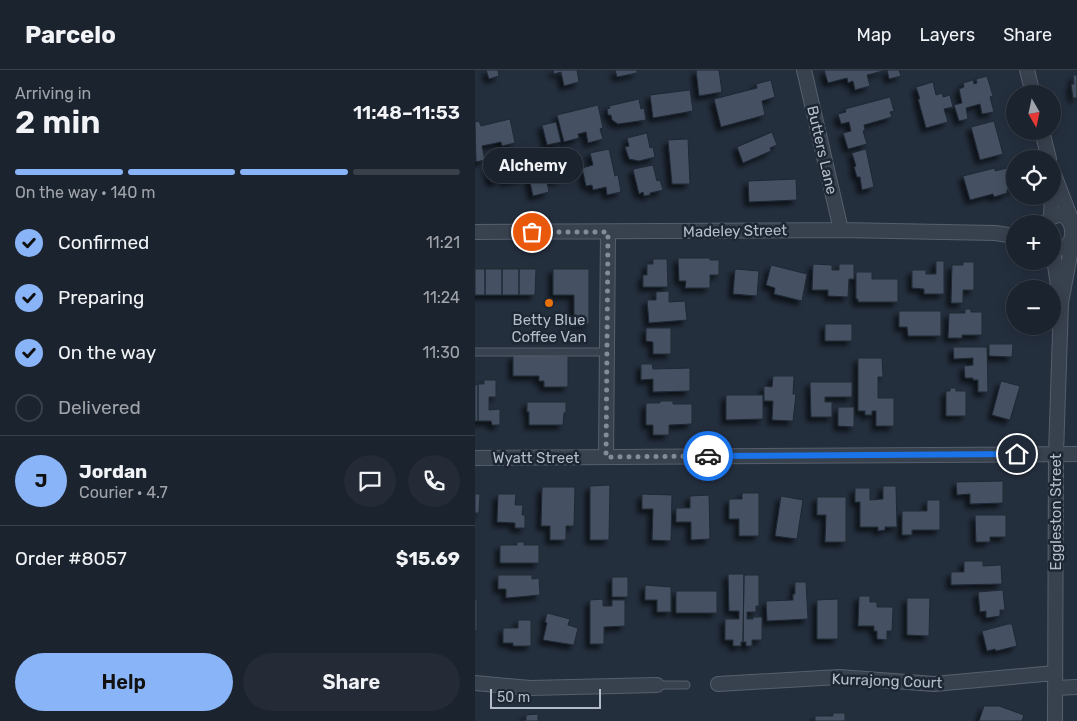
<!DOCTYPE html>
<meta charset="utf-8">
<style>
body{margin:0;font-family:Rubik,sans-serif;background:#242b36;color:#f1f3f6;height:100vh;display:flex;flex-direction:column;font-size:19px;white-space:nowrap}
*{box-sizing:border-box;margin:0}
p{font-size:16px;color:#a0a4aa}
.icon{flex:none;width:28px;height:28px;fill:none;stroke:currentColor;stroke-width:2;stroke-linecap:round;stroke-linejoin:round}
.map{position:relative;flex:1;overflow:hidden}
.sheet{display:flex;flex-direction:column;background:#1b232e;width:475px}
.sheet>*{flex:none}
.needle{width:32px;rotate:171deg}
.buttons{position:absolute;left:531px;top:15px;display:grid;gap:10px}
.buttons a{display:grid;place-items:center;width:55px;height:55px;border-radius:50%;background:#1b232e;box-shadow:0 2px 12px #0003,0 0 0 1px #39404a;font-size:25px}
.scale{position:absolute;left:15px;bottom:12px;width:111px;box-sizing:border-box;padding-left:5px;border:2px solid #b4bcc9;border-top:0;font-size:14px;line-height:18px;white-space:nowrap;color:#b4bcc9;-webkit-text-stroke:4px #1d2633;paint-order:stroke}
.pin{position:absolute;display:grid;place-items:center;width:42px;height:42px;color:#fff;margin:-21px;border:2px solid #fff;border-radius:50%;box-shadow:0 1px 5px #0007}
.courier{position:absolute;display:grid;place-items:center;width:50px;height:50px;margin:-25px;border:4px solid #1a73e8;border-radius:50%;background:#fff;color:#222;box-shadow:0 1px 6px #0007}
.bubble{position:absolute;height:35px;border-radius:18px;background:#1b232e;box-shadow:0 2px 12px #0003,0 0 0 1px #39404a;font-size:16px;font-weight:600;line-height:35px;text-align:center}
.overview em{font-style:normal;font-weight:600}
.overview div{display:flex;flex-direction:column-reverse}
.overview{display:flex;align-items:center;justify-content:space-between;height:85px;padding:0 15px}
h1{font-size:32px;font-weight:600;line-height:38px}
.bar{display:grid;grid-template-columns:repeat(4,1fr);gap:8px 5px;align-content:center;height:60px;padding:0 15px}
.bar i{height:6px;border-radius:4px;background:#39404a}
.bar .current{background:#8ab4f8}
.bar p{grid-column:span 4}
.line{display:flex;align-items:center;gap:12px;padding:0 15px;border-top:1px solid #39404a}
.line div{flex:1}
.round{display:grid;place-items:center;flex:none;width:52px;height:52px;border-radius:26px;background:#242b36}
ol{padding:0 15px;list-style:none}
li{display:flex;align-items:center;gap:15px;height:55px}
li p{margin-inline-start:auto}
li .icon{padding:5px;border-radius:50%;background:#8ab4f8;color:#111;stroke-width:4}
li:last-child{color:#a0a4aa}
li i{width:28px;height:28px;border:2px solid #39404a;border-radius:50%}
.button{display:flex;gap:10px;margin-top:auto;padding:10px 15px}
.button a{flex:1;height:58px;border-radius:30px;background:#8ab4f8;color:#111;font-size:20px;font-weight:600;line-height:58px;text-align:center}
.button a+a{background:#242b36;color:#f1f3f6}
header{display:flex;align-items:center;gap:30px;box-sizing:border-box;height:70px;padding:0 25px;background:#1b232e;border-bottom:1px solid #39404a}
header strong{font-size:24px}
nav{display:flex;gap:28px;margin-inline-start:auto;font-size:18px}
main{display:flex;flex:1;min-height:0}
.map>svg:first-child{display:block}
</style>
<header>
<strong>Parcelo</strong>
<nav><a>Map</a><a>Layers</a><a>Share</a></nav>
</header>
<main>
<section class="sheet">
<div class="overview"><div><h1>2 min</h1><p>Arriving in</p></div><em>11:48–11:53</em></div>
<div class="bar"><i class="current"></i><i class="current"></i><i class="current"></i><i></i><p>On the way · 140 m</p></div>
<ol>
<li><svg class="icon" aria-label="check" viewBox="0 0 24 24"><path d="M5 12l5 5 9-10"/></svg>Confirmed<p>11:21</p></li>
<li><svg class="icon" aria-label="check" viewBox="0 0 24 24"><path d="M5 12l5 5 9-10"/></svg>Preparing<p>11:24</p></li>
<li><svg class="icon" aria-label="check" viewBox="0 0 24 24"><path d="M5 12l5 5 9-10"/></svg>On the way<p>11:30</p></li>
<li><i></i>Delivered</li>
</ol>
<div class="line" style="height:90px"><b class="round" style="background:#8ab4f8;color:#111">J</b><div><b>Jordan</b><p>Courier · 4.7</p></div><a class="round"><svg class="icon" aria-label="chat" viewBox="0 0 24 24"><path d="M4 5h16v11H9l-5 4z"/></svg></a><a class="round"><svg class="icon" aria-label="phone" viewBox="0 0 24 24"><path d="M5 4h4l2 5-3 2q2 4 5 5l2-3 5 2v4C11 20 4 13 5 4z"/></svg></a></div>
<div class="line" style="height:65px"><div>Order #8057</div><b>$15.69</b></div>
<div class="button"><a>Help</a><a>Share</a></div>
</section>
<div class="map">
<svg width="602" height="651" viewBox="0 0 602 651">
<defs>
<filter id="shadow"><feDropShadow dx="-4.5" dy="4.5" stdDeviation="2.5" flood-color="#0009"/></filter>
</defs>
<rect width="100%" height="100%" fill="#242f3e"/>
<path fill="#455162" stroke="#1f2835" filter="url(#shadow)" d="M11 0H23L24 6 14 9Z
M78 0H102L104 12 89 16 86 2 79 4Z
M140 0H162V3L142 7Z
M221 0H244L247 22 224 26Z
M349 0H424L426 6 414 9 412 0 392 5 395 16 380 20 378 11 373 13 372 8 353 13Z
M598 5H602V28H598L596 14H599Z
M512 6 518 26 515 27 519 42 507 44 505 34 491 38 493 49 484 51 479 35 487 33 484 19 489 17 488 13 498 10 499 14 502 13 501 9Z
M296 10 300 27 287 31 290 45 246 57 239 29 282 18 281 14Z
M458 12 461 25 467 23 468 27 475 25 478 37 469 39 473 52 451 58 443 29H445L441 17Z
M215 20 218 41 178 48 175 25Z
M415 27 419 41 415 42 417 47 389 55 390 60 388 61 392 74 373 79 368 63 376 61 374 52 366 54 363 44 371 42 370 39Z
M164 29 166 39 169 38 171 50 143 54 137 50 136 45H133L132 39 135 38 134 36Z
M123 35 128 58 125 59 128 69 113 73 111 62 103 64 104 68 89 72 82 45Z
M35 49 40 73 27 76 26 72 7 76 10 90 1 92 0 52 4 51 6 56Z
M519 51 528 84 505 90 496 57Z
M81 52 86 72 72 75 67 55Z
M297 62 302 75 295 78 296 81 268 93 262 77Z
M172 63 175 78 178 77 180 87 164 91 154 89 150 77 154 76 152 68Z
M213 69 215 114H197L193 70Z
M42 78 49 108 30 112 28 99 23 100 25 110 16 112 13 97 20 96 17 83Z
M134 79 140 106 143 105 146 122 132 125 131 117 118 120 117 115 111 116 107 98 118 95 115 83Z
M391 79 399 117 387 120 385 107H382L379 97 381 96 377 83Z
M81 86 86 109 72 112 74 122 58 126 51 93Z
M178 95 182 111 185 110 188 120 184 121V123V121L175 123V125L169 126 168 122 164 124 158 100 159 99Z
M536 97 540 111V118L532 120V123L519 127 518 124 495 130 488 106 520 98V101Z
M321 109 322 130 274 132 273 111Z
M203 188H235V190H244V205H235V218H210L211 211H204Z
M178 189H192L193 217H168V205H172V194H178Z
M461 191H469V224H449V219L437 218V200H451V204H461Z
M488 192H499V220H488V233H476L477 195H488Z
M338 194 357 195V200H364V194H379V209H374L373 227 353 226V220H337Z
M296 195 332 204 327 231 299 224 300 218 291 215Z
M0 199H10V225H0Z
M10 199H27V225H10Z
M27 199H44V225H27Z
M44 199H61L60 225H44Z
M78 199H114V254H99V225H78Z
M260 199 284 201 282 226 258 224Z
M381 202H397V209H423V232H383V229H381Z
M194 221V232L210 231 212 250 174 253 172 230H181V222Z
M490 239H496V242H507V265H487V268H473L474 243H490Z
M424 241H466V266H433L432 257H424Z
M350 254H377V271H350Z
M171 258H196V284H178V272L171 271Z
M514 274H538L537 287 514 286Z
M478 277H512L513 322H503V310H498V308H490L489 296 498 295V288L479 289Z
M38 285 93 286V317H69V311H64V306H38Z
M383 288H407L408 307H403V328H419V356H401V341H397V345H390V341H383Z
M166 294H177L178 299 215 298V321L178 322V309L166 310Z
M298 306H319L318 324H321L318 351 297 350 298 331H289V316L297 317Z
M9 310H21V327H14V340L25 339V355H17L16 351H3V314H9Z
M526 311 545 316 535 350 517 345Z
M335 312H377V327H350V332H357V347H336Z
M3 314V351H0V315Z
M475 318H481V321H491V346H471V321H475Z
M251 325H288V349L251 350Z
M185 331H198V334H217V354L194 355V365H178V355H171V333H185Z
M52 332H91V342L89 343 88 355H54V342H52Z
M363 337H379V357L363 356Z
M528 411V433L495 434V424L482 425 481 412Z
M135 415 134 470H115V416Z
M408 416H421L422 457H410V460L403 461V457H385V432H380V418H395V430L408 429Z
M67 417H100L99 456H91V470H75V456H66Z
M267 423H284V466H264V449H254V429H267Z
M0 424H5L4 443H0Z
M23 424H41L40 435H48L47 445H50V458H40V453L22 452Z
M167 424 197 425 196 471 177 470 178 439H167Z
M234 425 235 469 216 470V452H201V438H215V426Z
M306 426 328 430 322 469 300 466Z
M342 427H371V472H350L351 445H342Z
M452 430H465V460H437V465H427V441H452Z
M500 445H531V467H515V472H501Z
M42 472H49V475H64V493H25V475H42Z
M489 491H508V496L526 495 527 514 476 515V502H489Z
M253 504H269L268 572H266V576H258V570H250V549H264V541H254Z
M23 505H57V509L64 508 65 525 31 528V519H23Z
M269 505H284V536H281V542H272V549H278V547H287V570H277V576H271V572H268Z
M137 507H153V527H137Z
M320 512H331L333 549 292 551 291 531 318 530V524H320Z
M170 515 196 517V542H182V530H170Z
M528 520 530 540H525V546L511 548V541L505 542 503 522Z
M201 521H242V543H201Z
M384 526H395V532H402V537H418L417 561H412V570L402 569V561H399V556H383Z
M432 528H455L454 566 432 565Z
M0 529H2V561H0Z
M128 529V536H137V530H150V556L129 557V574H115V530Z
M363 529V569H342V530Z
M72 543 95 549 93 555 103 558 99 575 68 570 72 553 70 552Z
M43 550H56V576H38V573H28V558H43Z
M533 554H537L542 576 521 581 520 579 512 581 507 561Z
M509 636H524L549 645 547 651H504Z
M358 643H370V651H340V646H358Z
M63 644V651H42L51 650V645Z"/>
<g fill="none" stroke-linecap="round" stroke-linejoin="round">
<g stroke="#565f6c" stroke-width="9">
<path id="service" d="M0 282H132
M182 615H211"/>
</g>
<g stroke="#565f6c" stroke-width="16">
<path id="minor" d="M329 0 366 160
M552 0 558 24
M567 61 574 89
M578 102 596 149
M576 147 577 126
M570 154C574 148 579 145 586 145 602 148 602 186 578 177
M0 162 366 160 520 163 540 166
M578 182 584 222
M131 387 133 162
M0 388 602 384
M0 613 55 618 182 615
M243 614 364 607 459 614 580 603
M580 618 602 617
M580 651 581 384 586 233 597 174"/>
</g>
<use href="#service" stroke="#38414e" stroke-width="7"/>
<use href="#minor" stroke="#38414e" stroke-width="14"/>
</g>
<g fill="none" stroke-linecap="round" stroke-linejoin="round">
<path stroke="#828b98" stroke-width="5" stroke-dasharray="0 9" d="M57 162H133L131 387 233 386"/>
<path stroke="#1a73e8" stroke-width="6" d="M233 386 542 384"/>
</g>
<circle fill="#e8710a" stroke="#1d2633" stroke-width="2" cx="74" cy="233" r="5"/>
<g text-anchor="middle" stroke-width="5" stroke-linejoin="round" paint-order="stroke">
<g font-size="15" fill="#b4bcc9" stroke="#1d2633">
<text transform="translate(347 80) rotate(77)" y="5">Butters Lane</text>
<text transform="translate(260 161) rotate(-1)" y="5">Madeley Street</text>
<text x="61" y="393">Wyatt Street</text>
<text transform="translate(581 442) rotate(-90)" y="5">Eggleston Street</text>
<text transform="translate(412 611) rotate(2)" y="5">Kurrajong Court</text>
</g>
<g font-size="15" fill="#b4bcc9" stroke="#1d2633">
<text x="74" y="255">Betty Blue<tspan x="74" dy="17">Coffee Van</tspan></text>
</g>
</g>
</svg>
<div class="buttons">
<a><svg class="needle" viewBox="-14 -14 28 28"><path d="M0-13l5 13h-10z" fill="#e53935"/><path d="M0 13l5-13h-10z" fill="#a0a4aa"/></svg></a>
<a><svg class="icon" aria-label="locate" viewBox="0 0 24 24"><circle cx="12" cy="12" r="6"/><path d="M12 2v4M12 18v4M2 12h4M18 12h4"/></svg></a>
<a>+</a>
<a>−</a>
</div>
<div class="scale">50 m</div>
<div class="pin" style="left:57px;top:162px;background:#ea580c"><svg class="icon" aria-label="bag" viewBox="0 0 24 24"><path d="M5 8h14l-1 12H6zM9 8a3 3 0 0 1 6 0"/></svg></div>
<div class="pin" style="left:542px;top:384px;background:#1f2937"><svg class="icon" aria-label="home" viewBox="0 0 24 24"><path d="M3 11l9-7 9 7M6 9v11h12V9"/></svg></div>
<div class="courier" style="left:233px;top:386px"><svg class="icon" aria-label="car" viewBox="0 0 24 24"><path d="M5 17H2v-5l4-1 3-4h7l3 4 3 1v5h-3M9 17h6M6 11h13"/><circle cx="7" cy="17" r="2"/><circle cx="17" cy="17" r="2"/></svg></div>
<div class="bubble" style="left:8px;top:78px;width:100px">Alchemy</div>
</div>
</main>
